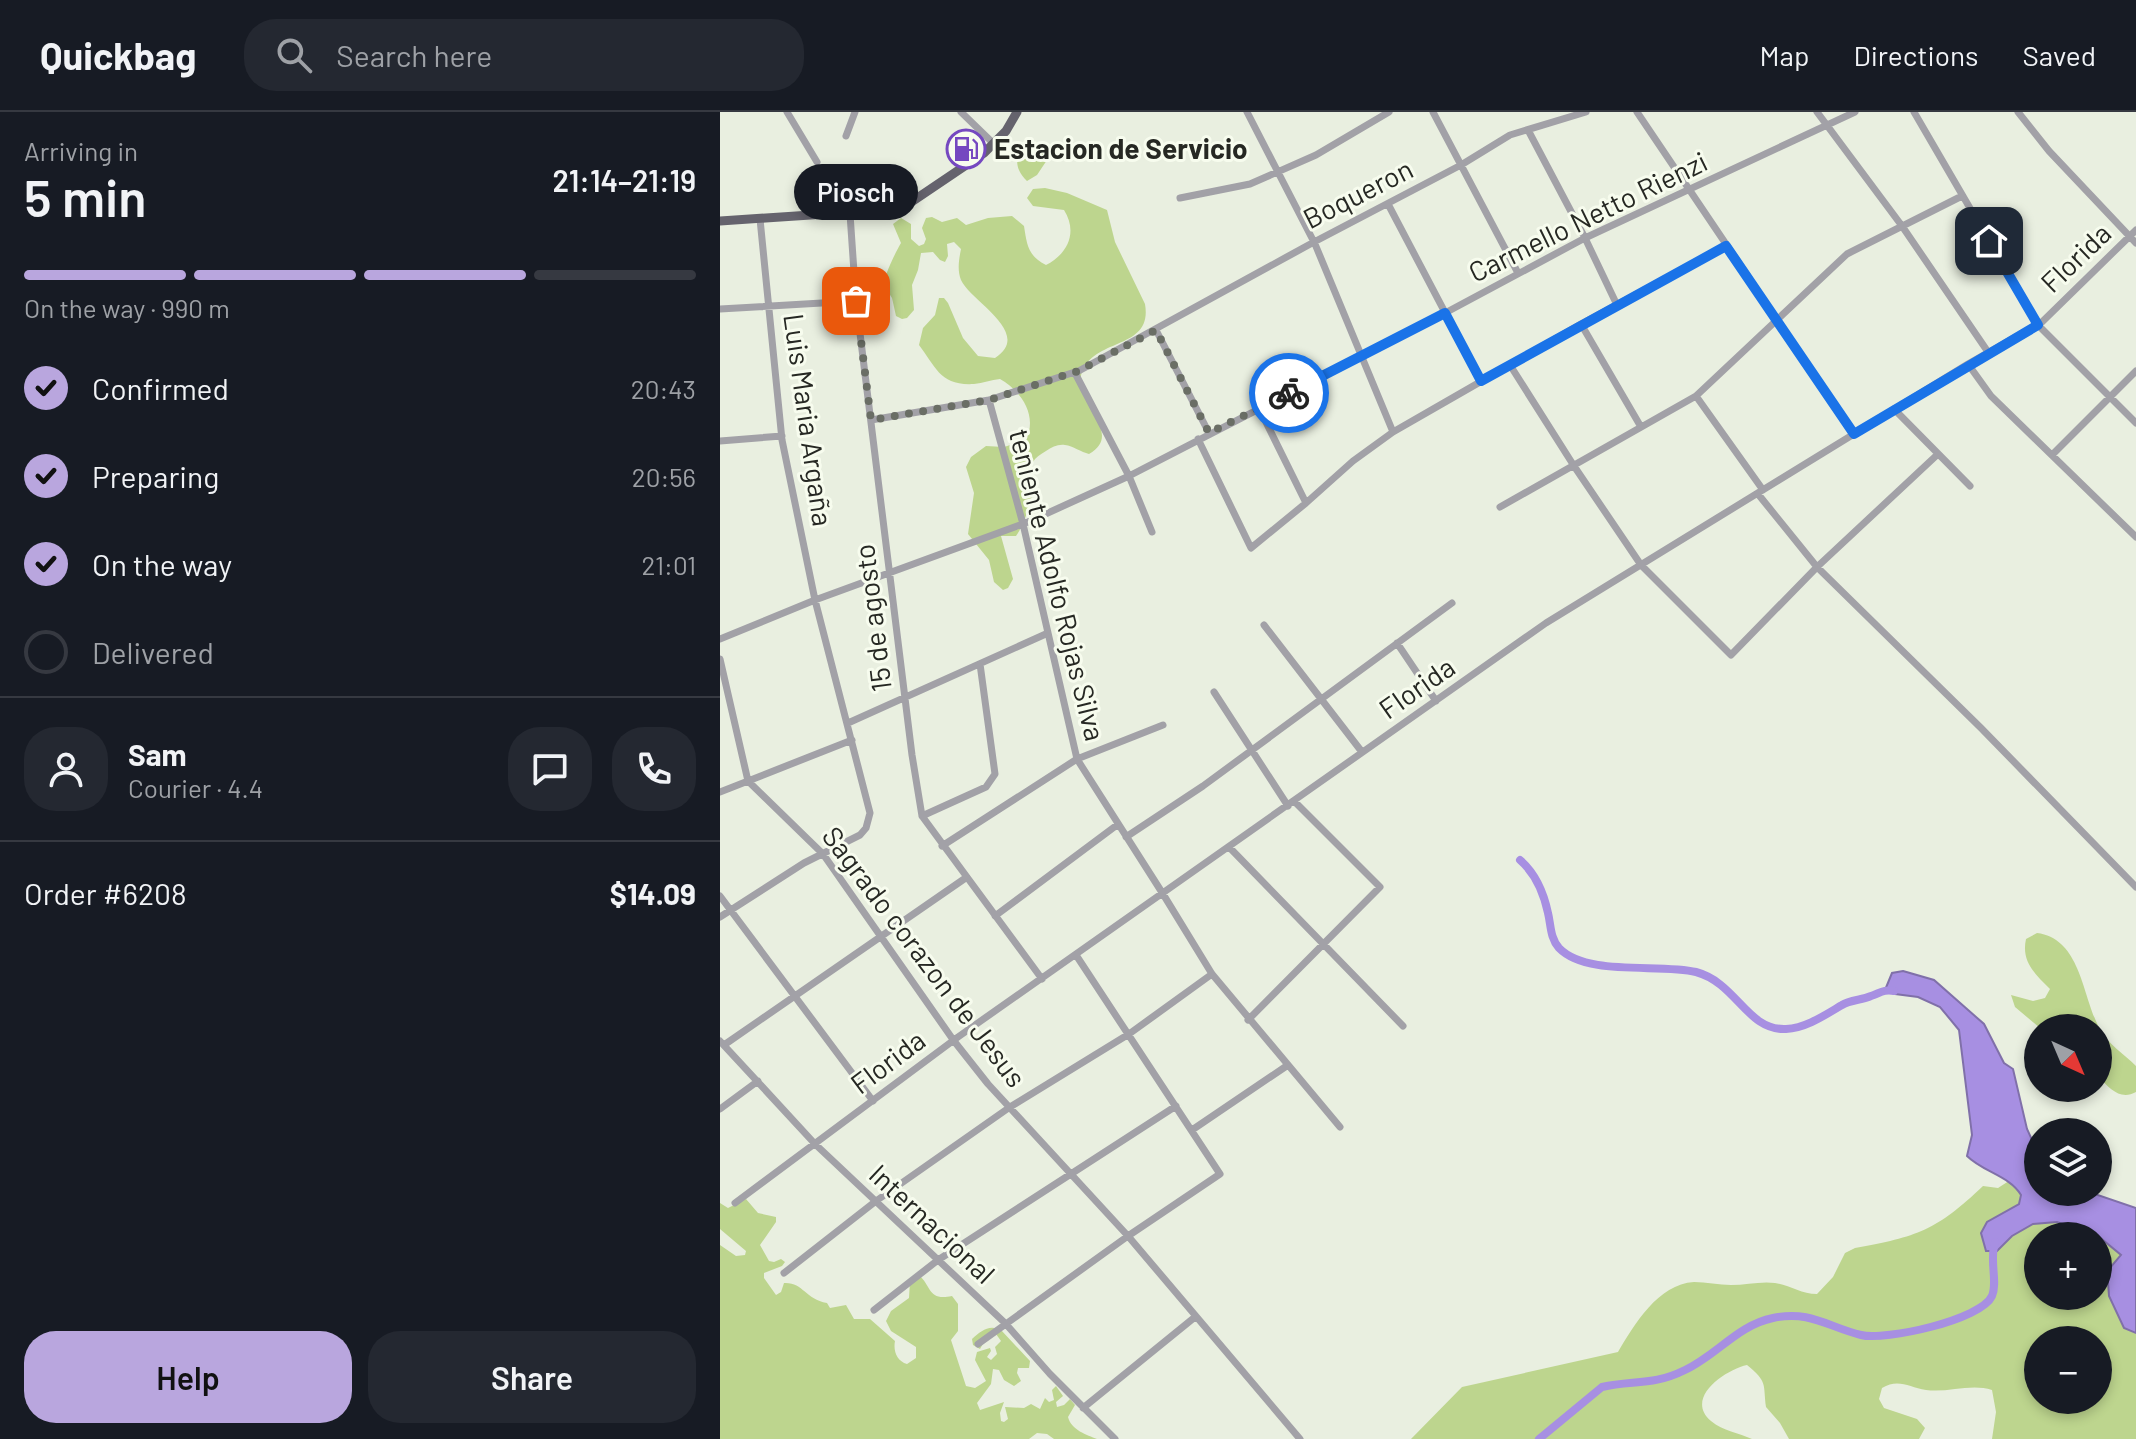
<!DOCTYPE html>
<meta charset="utf-8">
<style>
body{margin:0;font-family:Barlow,sans-serif;background:#242831;color:#f1f3f6;height:100vh;display:flex;flex-direction:column;font-size:30px;white-space:nowrap}
*{box-sizing:border-box;margin:0}
p{font-size:26px;color:#9ea1a6}
.icon{flex:none;width:44px;height:44px;fill:none;stroke:currentColor;stroke-width:2;stroke-linecap:round;stroke-linejoin:round}
.map{position:relative;flex:1;overflow:hidden}
.sheet{display:flex;flex-direction:column;background:#171b24;width:720px}
.sheet>*{flex:none}
.needle{width:52px;rotate:136deg}
.controls{position:absolute;left:1304px;top:902px;display:grid;gap:16px}
.controls a{display:grid;place-items:center;width:88px;height:88px;border-radius:50%;background:#171b24;box-shadow:0 4px 12px #0003;font-size:40px}
.pin{position:absolute;display:grid;place-items:center;width:68px;height:68px;color:#fff;margin:-34px;border-radius:16px;box-shadow:0 4px 12px #0006}
.courier{position:absolute;display:grid;place-items:center;width:80px;height:80px;margin:-40px;border:6px solid #1a73e8;border-radius:50%;background:#fff;color:#222;box-shadow:0 2px 10px #0007}
.bubble{position:absolute;height:56px;border-radius:28px;background:#171b24;box-shadow:0 4px 12px #0003;font-size:26px;font-weight:600;line-height:56px;text-align:center}
.headline em{font-style:normal;font-weight:600}
.headline div{display:flex;flex-direction:column-reverse}
.headline{display:flex;align-items:center;justify-content:space-between;height:136px;padding:0 24px}
h1{font-size:52px;font-weight:600;line-height:60px}
.bar{display:grid;grid-template-columns:repeat(4,1fr);gap:12px 8px;align-content:center;height:96px;padding:0 24px}
.bar i{height:10px;border-radius:6px;background:#363941}
.bar .on{background:#b9a6de}
.bar p{grid-column:span 4}
.line{display:flex;align-items:center;gap:20px;padding:0 24px;border-top:2px solid #363941}
.line div{flex:1}
.round{display:grid;place-items:center;flex:none;width:84px;height:84px;border-radius:32px;background:#242831}
ol{padding:0 24px;list-style:none}
li{display:flex;align-items:center;gap:24px;height:88px}
li p{margin-inline-start:auto}
li .icon{padding:8px;border-radius:50%;background:#b9a6de;color:#111;stroke-width:4}
li:last-child{color:#9ea1a6}
li i{width:44px;height:44px;border:4px solid #363941;border-radius:50%}
.button{display:flex;gap:16px;margin-top:auto;padding:16px 24px}
.button a{flex:1;height:92px;border-radius:32px;background:#b9a6de;color:#111;font-size:32px;font-weight:600;line-height:92px;text-align:center}
.button a+a{background:#242831;color:#f1f3f6}
header{display:flex;align-items:center;gap:48px;box-sizing:border-box;height:112px;padding:0 40px;background:#171b24;border-bottom:2px solid #363941}
header strong{font-size:38px}
nav{display:flex;gap:44px;margin-inline-start:auto;font-size:28px}
.search{width:560px;height:72px;background:#242831;display:flex;align-items:center;gap:20px;box-sizing:border-box;padding:0 28px;border-radius:32px;color:#9ea1a6;font-size:30px}
main{display:flex;flex:1;min-height:0}
.map>svg:first-child{display:block}
</style>
<header>
<strong>Quickbag</strong>
<div class="search"><svg class="icon" aria-label="search" viewBox="0 0 24 24"><circle cx="10" cy="10" r="6"/><path d="M15 15l6 6"/></svg>Search here</div>
<nav><a>Map</a><a>Directions</a><a>Saved</a></nav>
</header>
<main>
<section class="sheet">
<div class="headline"><div><h1>5 min</h1><p>Arriving in</p></div><em>21:14–21:19</em></div>
<div class="bar"><i class="on"></i><i class="on"></i><i class="on"></i><i></i><p>On the way · 990 m</p></div>
<ol>
<li><svg class="icon" aria-label="check" viewBox="0 0 24 24"><path d="M5 12l5 5 9-10"/></svg>Confirmed<p>20:43</p></li>
<li><svg class="icon" aria-label="check" viewBox="0 0 24 24"><path d="M5 12l5 5 9-10"/></svg>Preparing<p>20:56</p></li>
<li><svg class="icon" aria-label="check" viewBox="0 0 24 24"><path d="M5 12l5 5 9-10"/></svg>On the way<p>21:01</p></li>
<li><i></i>Delivered</li>
</ol>
<div class="line" style="height:144px"><a class="round"><svg class="icon" aria-label="person" viewBox="0 0 24 24"><circle cx="12" cy="8" r="4"/><path d="M4 21q1-7 8-7t8 7"/></svg></a><div><b>Sam</b><p>Courier · 4.4</p></div><a class="round"><svg class="icon" aria-label="chat" viewBox="0 0 24 24"><path d="M4 5h16v11H9l-5 4z"/></svg></a><a class="round"><svg class="icon" aria-label="phone" viewBox="0 0 24 24"><path d="M5 4h4l2 5-3 2q2 4 5 5l2-3 5 2v4C11 20 4 13 5 4z"/></svg></a></div>
<div class="line" style="height:104px"><div>Order #6208</div><b>$14.09</b></div>
<div class="button"><a>Help</a><a>Share</a></div>
</section>
<div class="map">
<svg width="1416" height="1327" viewBox="0 0 1416 1327">
<rect width="100%" height="100%" fill="#e9efe0"/>
<path fill="#bdd58e" fill-rule="evenodd" d="M307 26 317 31 329 45 317 63 307 69C292 54 296 42 307 26Z
M325 76 347 81 387 98 395 130 425 192C433 238 375 225 362 260 351 289 406 321 369 342 361 340 353 334 345 333 338 332 332 335 326 339 299 354 316 366 311 389 309 397 301 418 296 424H281L293 467 288 476 283 478 274 470 269 448 248 422 254 381 246 355 251 345 266 334 284 335 306 328C318 303 301 279 280 267 271 268 263 271 254 272 220 274 216 255 199 233L203 216 215 203 219 186H224L228 191 243 226 258 244 275 246C314 221 250 189 241 168 237 158 239 147 241 137L234 130 227 132 228 144 225 150 220 148 213 140 201 141 198 158 192 173 194 198 187 206 182 207 176 204 172 186 163 172C166 161 175 141 181 131L173 112 181 106 191 112V127L199 134 204 132 206 127 202 116 206 106 212 105 222 110 237 106 246 113 268 106 292 104 304 114C307 133 308 144 326 153 348 142 358 120 344 98L313 94 307 86 313 77Z
M1317 821C1362 827 1362 886 1380 917 1388 932 1404 942 1416 954V980C1400 989 1390 976 1378 965V916H1320L1295 895 1291 883 1313 889 1325 886 1330 877C1315 862 1301 850 1306 827Z
M1318 1037V1080L1416 1139V1327H1272L1276 1300 1272 1278C1251 1271 1228 1281 1206 1278 1189 1275 1178 1266 1162 1276L1159 1287 1164 1296 1197 1307 1205 1316 1199 1327H1069L1060 1311 1046 1295C1043 1272 1048 1270 1027 1253 1005 1258 964 1286 991 1309 1003 1319 1019 1321 1032 1327H691L742 1275 898 1240C914 1213 938 1172 974 1170 986 1170 999 1173 1011 1173 1026 1173 1041 1169 1055 1171 1070 1173 1081 1182 1097 1182L1113 1165 1125 1141 1135 1136C1197 1125 1217 1118 1263 1074L1278 1076 1312 1054ZM1318 1124H1378V1184H1318ZM1318 1228H1378V1288H1318Z
M26 1087 38 1101 56 1105V1110L40 1133 49 1149 54 1150 61 1147 65 1150 62 1154 44 1161V1166L56 1183 61 1180 64 1171C83 1170 85 1187 107 1191L110 1196 126 1193 134 1207H150L175 1229C173 1239 177 1249 187 1252L196 1246V1235L171 1219 166 1209 171 1199 189 1186 190 1169 199 1163C212 1175 208 1189 232 1184L238 1192V1219L231 1228 246 1274 255 1276 266 1269 255 1248 257 1240 270 1236 271 1239 267 1245 271 1248 277 1242 275 1235 281 1229 276 1222 265 1228 260 1237 253 1233 252 1227C261 1219 269 1212 281 1218L310 1249 309 1256H298L297 1261 301 1269 294 1274 284 1268 279 1258 273 1257 271 1272 257 1291 260 1298 284 1290 280 1301 281 1309 284 1310 288 1307 285 1295 304 1296 311 1292 320 1297 325 1286 329 1290 334 1288 332 1278 336 1274 343 1284 336 1290 337 1295 344 1293 350 1287 355 1293 348 1305C351 1318 367 1323 377 1327H334L327 1322 317 1321 309 1327H0V1133L16 1144 25 1143 26 1139 0 1117V1091L8 1096Z"/>
<path fill="#a78fe2" stroke="#8070a9" stroke-width="2" d="M1183 859 1214 868 1264 912 1284 951 1293 957 1307 1017 1318 1041V1080H1369L1416 1096V1221L1404 1216 1389 1184 1388 1170 1384 1163 1401 1143 1378 1124 1337 1110 1313 1112 1292 1124 1277 1139H1266L1261 1121 1267 1110 1299 1092 1301 1083C1290 1064 1263 1060 1247 1044L1252 1023 1239 918 1220 895 1198 885 1175 882 1165 878 1172 861Z"/>
<g fill="none" stroke-linecap="round" stroke-linejoin="round">
<path stroke="#a78fe2" stroke-width="8" d="M800 748C815 761 824 782 828 801 831 813 830 826 839 836 867 865 940 851 976 860 1017 871 1027 919 1066 917 1086 916 1105 903 1122 893 1130 888 1142 888 1151 884 1160 881 1164 877 1174 879
M819 1327 882 1275C913 1268 933 1274 965 1258 997 1243 1018 1213 1053 1206 1090 1198 1108 1215 1141 1223 1165 1229 1261 1208 1272 1184 1278 1170 1269 1148 1275 1130"/>
<path stroke="#a2a1a7" stroke-width="7" d="M67 0 97 50
M241 0 274 32
M527 0 595 132 673 320
M713 0 798 161
M917 0 1134 322
M1097 0 1182 114 1268 240
M1194 0 1318 213 1416 311
M1298 0 1329 39 1416 131
M808 18 865 126 897 193
M126 24 135 0
M460 86 530 72 596 43 669 0
M668 92 761 269
M130 102 136 189 192 643 202 704 322 867
M0 197 136 189
M861 212 921 315
M436 218 489 321
M1248 252 1271 284 1416 425
M790 253 854 354 921 453 1011 543 1097 455 1218 342
M976 284 1043 378
M269 288 303 412 357 647 443 782 492 862 620 1015
M539 296 586 391
M1174 297 1250 374
M151 308 269 288 358 259
M478 327 531 436 586 391 633 349 673 320 861 212 1006 134
M0 329 62 324
M1332 343 1416 259
M1038 382 1097 455 1261 616 1416 775
M780 395 976 284 1127 142 1242 84
M432 420 409 364 355 261 594 130 741 53 790 23 866 0
M544 513 642 640
M0 527 95 488 308 410 409 364 725 201 865 126 1135 0
M677 531 716 589
M0 547 28 669 103 742 234 929 268 972 408 1124 580 1327
M494 580 568 694
M128 611 328 521
M0 680 132 628
M202 704 266 675 275 662 260 552
M406 725 483 674 732 491
M222 734 357 647 443 613
M509 735 683 914
M0 784 153 989
M275 804 397 713
M0 805 84 751 140 723 146 716 150 701 95 488 62 328 40 107
M528 908 660 775 574 689
M0 929 95 1032 285 1211 330 1262 395 1327
M4 933 247 765
M0 997 38 969
M472 1018 568 953
M15 1091 238 925 826 511 1248 252 1322 210 1416 118
M64 1161 156 1089 290 995 409 922 492 862
M154 1198 218 1148 456 994
M258 1232 408 1124 500 1062 356 843
M363 1296 475 1205"/>
<path stroke="#65636d" stroke-width="9" d="M0 109 181 97 264 41 286 19 297 0"/>
</g>
<g fill="none" stroke-linecap="round" stroke-linejoin="round">
<path stroke="#6a6e65" stroke-width="8" stroke-dasharray="0 14.4" d="M136 189 151 308 269 288 358 259 436 218 489 321 569 281"/>
<path stroke="#1a73e8" stroke-width="10" d="M569 281 725 201 761 269 1006 134 1134 322 1318 213 1269 129"/>
</g>
<defs>
<g id="fuel-ring" transform="scale(2)"><circle r="9.5" fill="#f7fcee" stroke="#7548c0" stroke-width="1.5"/><path d="M-5.5-6h7V0h2V4h1.3V-2.5L3-4.5l.8-.8L6-3V5H2.5V1h-1V6h-7ZM-4.2-4.7v3.2H.2V-4.7Z" fill="#7548c0"/></g>
</defs>
<g fill-rule="evenodd">
<use href="#fuel-ring" x="246" y="37"/>
</g>
<g text-anchor="middle" stroke-width="6" stroke-linejoin="round" paint-order="stroke">
<g font-size="28" font-weight="bold" fill="#262823" stroke="#f7fcee" text-anchor="start">
<text x="274" y="47">Estacion de Servicio</text>
</g>
<g font-size="28" fill="#262823" stroke="#f7fcee">
<text transform="translate(638 82) rotate(-27)" y="10">Boqueron</text>
<text transform="translate(868 105) rotate(-26)" y="10">Carmello Netto Rienzi</text>
<text transform="translate(1356 146) rotate(-44)" y="10">Florida</text>
<text transform="translate(88 308) rotate(82)" y="10">Luis Maria Argaña</text>
<text transform="translate(337 473) rotate(76)" y="10">teniente Adolfo Rojas Silva</text>
<text transform="translate(153 506) rotate(-97)" y="10">15 de agosto</text>
<text transform="translate(697 576) rotate(-35)" y="10">Florida</text>
<text transform="translate(204 845) rotate(53)" y="10">Sagrado corazon de Jesus</text>
<text transform="translate(168 950) rotate(-37)" y="10">Florida</text>
<text transform="translate(212 1112) rotate(43)" y="10">Internacional</text>
</g>
</g>
</svg>
<div class="controls">
<a><svg class="needle" viewBox="-14 -14 28 28"><path d="M0-13l5 13h-10z" fill="#e53935"/><path d="M0 13l5-13h-10z" fill="#9ea1a6"/></svg></a>
<a><svg class="icon" aria-label="layers" viewBox="0 0 24 24"><path d="M12 4l9 5-9 5-9-5zM3 14l9 5 9-5"/></svg></a>
<a>+</a>
<a>−</a>
</div>
<div class="pin" style="left:136px;top:189px;background:#ea580c"><svg class="icon" aria-label="bag" viewBox="0 0 24 24"><path d="M5 8h14l-1 12H6zM9 8a3 3 0 0 1 6 0"/></svg></div>
<div class="pin" style="left:1269px;top:129px;background:#1f2937"><svg class="icon" aria-label="home" viewBox="0 0 24 24"><path d="M3 11l9-7 9 7M6 9v11h12V9"/></svg></div>
<div class="courier" style="left:569px;top:281px"><svg class="icon" aria-label="bike" viewBox="0 0 24 24"><circle cx="6" cy="16" r="4"/><circle cx="18" cy="16" r="4"/><path d="M6 16l4-8h5l3 8M10 8l3 8H6M13 5h3"/></svg></div>
<div class="bubble" style="left:74px;top:52px;width:124px">Piosch</div>
</div>
</main>
